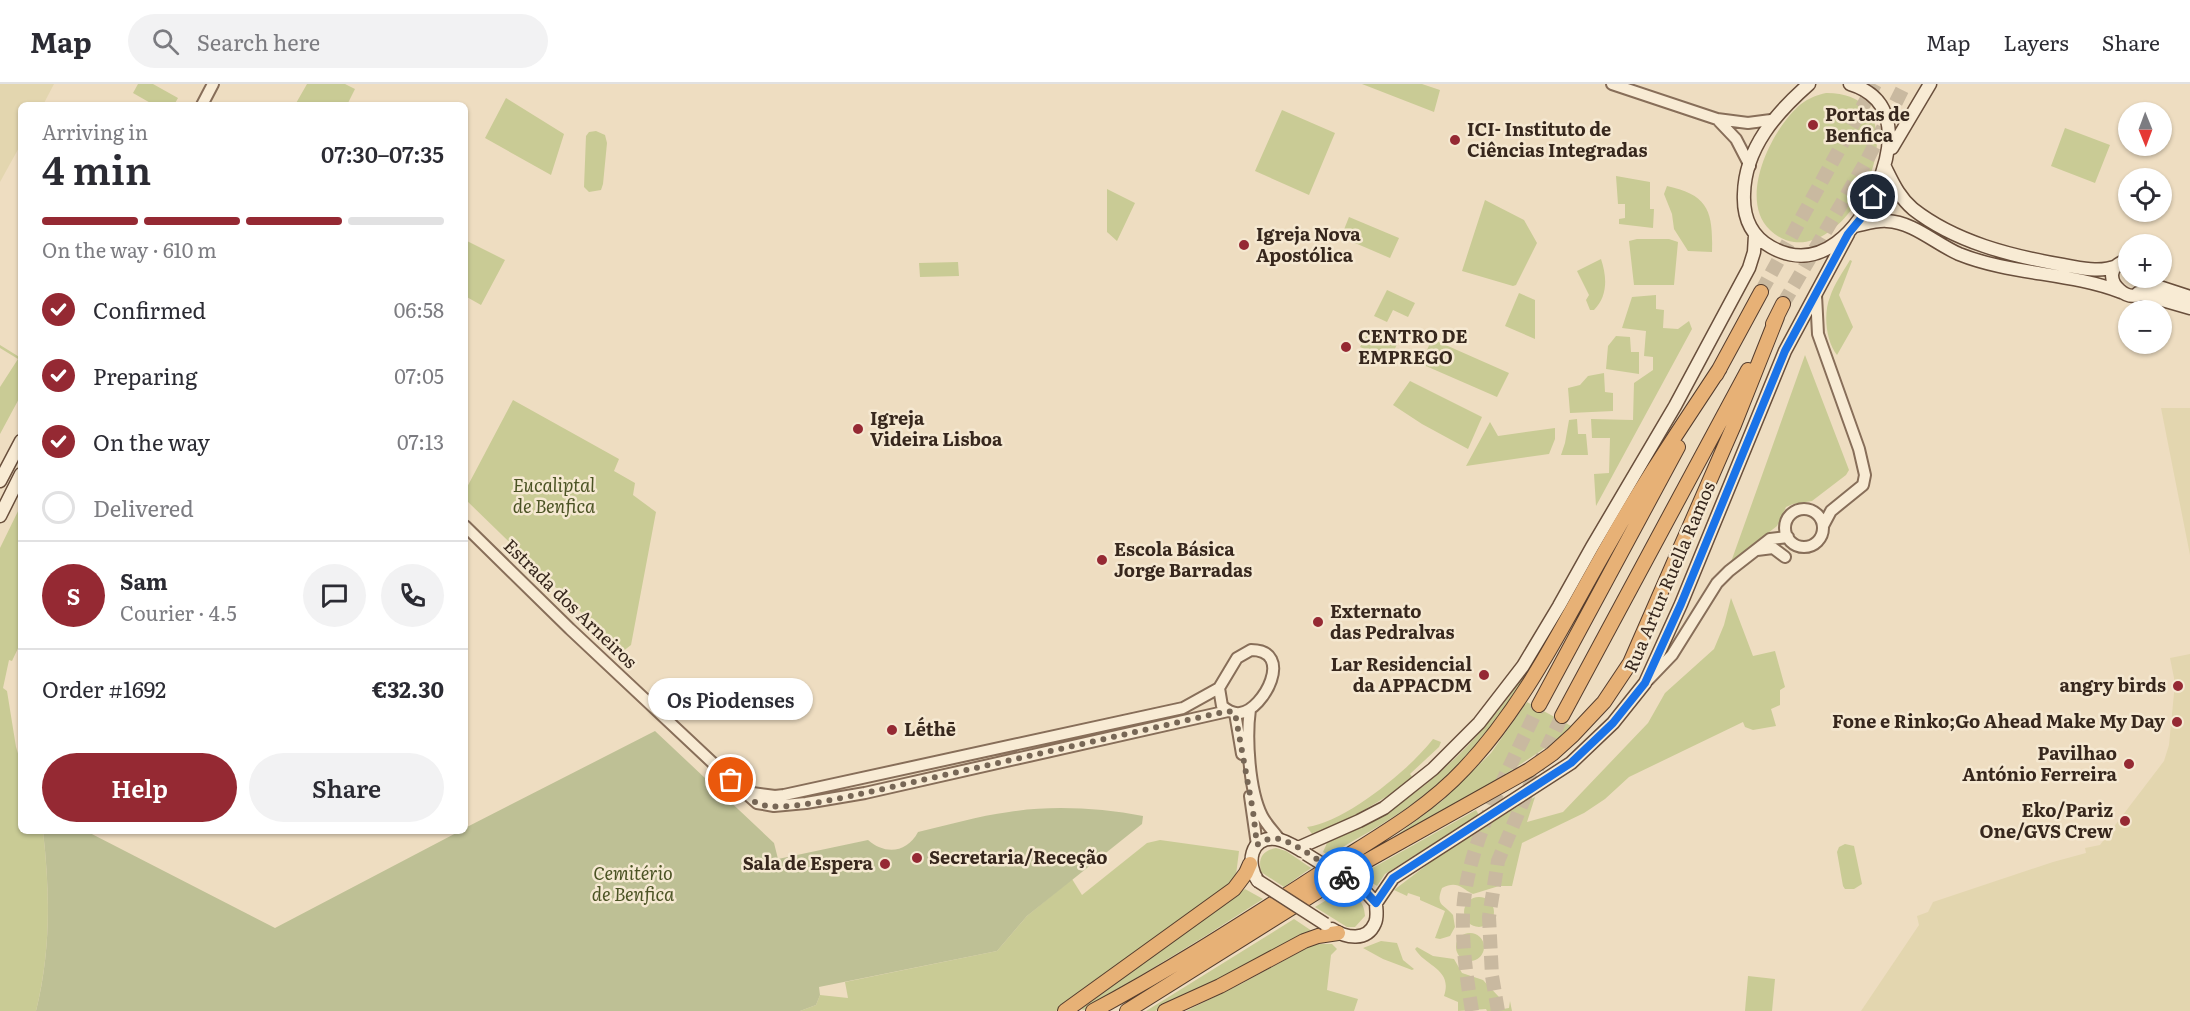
<!DOCTYPE html>
<meta charset="utf-8">
<style>
body{margin:0;font-family:Literata,serif;background:#f2f2f3;color:#2b2b33;height:100vh;display:flex;flex-direction:column;font-size:22px;white-space:nowrap}
*{box-sizing:border-box;margin:0}
p{font-size:20px;color:#7c7c81}
.icon{flex:none;width:33px;height:33px;fill:none;stroke:currentColor;stroke-width:2;stroke-linecap:round;stroke-linejoin:round}
.map{position:relative;flex:1;overflow:hidden}
.panel{position:absolute;left:18px;top:18px;width:450px;height:732px;display:flex;flex-direction:column;background:#fff;border-radius:9px;box-shadow:0 2px 4px #0004}
.panel>*{flex:none}
.needle{width:39px;rotate:179deg}
.fabs{position:absolute;left:2118px;top:18px;display:grid;gap:12px}
.fabs a{display:grid;place-items:center;width:54px;height:54px;border-radius:50%;background:#fff;box-shadow:0 2px 4px #0004;font-size:30px}
.pin{position:absolute;display:grid;place-items:center;width:51px;height:51px;color:#fff;margin:-26px;border:3px solid #fff;border-radius:50%;box-shadow:0 2px 6px #0007}
.courier{position:absolute;display:grid;place-items:center;width:60px;height:60px;margin:-30px;border:4px solid #1a73e8;border-radius:50%;background:#fff;color:#222;box-shadow:0 2px 8px #0007}
.bubble{position:absolute;height:42px;border-radius:21px;background:#fff;box-shadow:0 2px 4px #0004;font-size:20px;font-weight:600;line-height:42px;text-align:center}
.head em{font-style:normal;font-weight:600}
.head div{display:flex;flex-direction:column-reverse}
.head{display:flex;align-items:center;justify-content:space-between;height:102px;padding:0 24px}
h1{font-size:39px;font-weight:600;line-height:45px}
.bar{display:grid;grid-template-columns:repeat(4,1fr);gap:9px 6px;align-content:center;height:72px;padding:0 24px}
.bar i{height:8px;border-radius:4px;background:#e1e1e2}
.bar .current{background:#952933}
.bar p{grid-column:span 4}
.line{display:flex;align-items:center;gap:15px;padding:0 24px;border-top:2px solid #e1e1e2}
.line div{flex:1}
.round{display:grid;place-items:center;flex:none;width:63px;height:63px;border-radius:32px;background:#f2f2f3}
ol{padding:0 24px;list-style:none}
li{display:flex;align-items:center;gap:18px;height:66px}
li p{margin-inline-start:auto}
li .icon{padding:6px;border-radius:50%;background:#952933;color:#fff;stroke-width:4}
li:last-child{color:#7c7c81}
li i{width:33px;height:33px;border:3px solid #e1e1e2;border-radius:50%}
.cta{display:flex;gap:12px;margin-top:auto;padding:12px 24px}
.cta a{flex:1;height:69px;border-radius:36px;background:#952933;color:#fff;font-size:24px;font-weight:600;line-height:69px;text-align:center}
.cta a+a{background:#f2f2f3;color:#2b2b33}
header{display:flex;align-items:center;gap:36px;box-sizing:border-box;height:84px;padding:0 30px;background:#fff;border-bottom:2px solid #e1e1e2}
header strong{font-size:28px}
nav{display:flex;gap:33px;margin-inline-start:auto;font-size:21px}
.search{width:420px;height:54px;background:#f2f2f3;display:flex;align-items:center;gap:15px;box-sizing:border-box;padding:0 21px;border-radius:33px;color:#7c7c81;font-size:22px}
.map>svg:first-child{display:block}
</style>
<header>
<strong>Map</strong>
<div class="search"><svg class="icon" aria-label="search" viewBox="0 0 24 24"><circle cx="10" cy="10" r="6"/><path d="M15 15l6 6"/></svg>Search here</div>
<nav><a>Map</a><a>Layers</a><a>Share</a></nav>
</header>
<div class="map">
<svg width="2190" height="927" viewBox="0 0 2190 927">
<rect width="100%" height="100%" fill="#eeddc1"/>
<path fill="#e3d6af" d="M0 0H54L43 21H21V60L0 98Z
M2161 324H2190V471Z
M2190 570V927H1861L1919 841 1917 832 1928 828 1933 818 2053 778 2086 769 2085 764 2100 761 2164 677 2169 661 2175 599 2170 574Z"/>
<path fill="#c9cb95" d="M138 0H153L178 14 174 21H154L133 9Z
M307 0H345L355 5 347 21H295Z
M1362 0H1422L1440 6 1434 28Z
M1826 9C1926 8 1859 167 1794 158 1785 157 1776 152 1770 146 1737 115 1772 44 1801 20 1809 14 1817 11 1826 9Z
M506 14 564 50 551 91 485 54Z
M1282 26 1335 49 1309 111 1255 87Z
M2065 44 2110 61 2095 99 2051 82Z
M596 47 605 51 607 59 603 100 601 106 589 108 584 103 586 52 589 48Z
M1616 92 1650 98V125H1654L1653 144 1619 140V135L1625 134V120H1618Z
M1667 102C1709 111 1713 128 1712 168L1688 167 1674 145 1672 130 1664 110Z
M1107 105 1135 119 1117 157 1107 148Z
M1485 116 1524 136 1537 159 1516 201 1513 202 1462 187Z
M1349 133 1399 154 1390 174 1341 153Z
M1637 155H1669L1678 158 1674 201H1634L1629 157Z
M465 156 505 176 481 221 465 212Z
M1601 175C1607 193 1608 212 1594 226H1590L1586 216 1589 211 1577 187Z
M1850 176 1852 177 1839 211 1853 243 1837 271C1826 257 1823 230 1830 213 1834 200 1843 188 1850 176Z
M958 178 959 192 920 193 919 179Z
M1387 206 1415 219 1408 233 1393 226 1387 238 1374 232Z
M1519 209 1535 216V255L1505 242Z
M1656 211V225L1664 226 1663 244 1678 245 1689 237 1692 245 1596 422 1594 390 1609 389 1610 354H1592L1591 335 1633 336 1634 299 1653 286V273L1644 272 1646 247 1622 244 1632 213Z
M1377 245 1399 255 1390 277 1360 263 1368 249Z
M1616 252 1630 253 1631 268H1639V290L1606 285 1608 262Z
M1432 255 1509 289 1497 313 1419 279H1421Z
M0 261 21 274V311L0 350V303L18 275 0 264Z
M1805 271 1849 386 1846 391 1812 417 1793 420 1786 423 1777 442 1731 478Z
M1604 289 1605 308 1613 309V327L1570 329 1568 304 1580 301 1588 292Z
M1410 297 1482 333 1468 365 1422 340 1393 321Z
M513 316 619 375 614 387 635 399 633 411 656 428 631 561 622 568 465 415V407Z
M1577 335 1578 350H1586L1588 371H1561L1565 359 1569 336Z
M1490 338 1498 352 1555 344V355L1549 370 1466 382Z
M21 421V558L12 577 9 576 3 604 7 607 16 663 21 679V747H43C50 809 51 866 36 927H0V464Z
M1731 514 1753 572 1775 567 1785 603 1780 606V621L1771 625 1776 642 1753 646 1745 643 1743 638 1629 693 1605 715 1584 729 1522 759 1512 802H1499L1473 810C1461 804 1457 796 1442 804 1435 822 1444 820 1453 831L1455 843 1450 852 1440 855 1435 854 1445 827 1420 816V813L1408 809 1407 812 1394 806 1432 777 1510 727 1535 713 1527 738 1563 728 1648 639 1665 609 1714 565 1724 541Z
M1540 567H1543C1511 622 1476 670 1425 710 1396 734 1361 752 1329 771L1323 768 1327 759C1423 718 1485 654 1540 567Z
M1527 618 1573 643C1516 688 1452 721 1389 757L1442 717 1491 669Z
M1433 655 1441 658 1439 663 1410 690 1413 694C1381 718 1349 736 1312 750L1307 743C1346 738 1410 685 1433 655Z
M1476 726 1479 731 1385 790 1377 802 1360 791Z
M1160 756 1239 767 1236 791 1231 798 1095 901 1056 927H800L816 921 820 911 848 914 845 898 997 867 1027 832 1072 795 1082 811 1147 759Z
M1845 760 1854 762 1862 800 1854 805H1845L1843 802 1837 768 1839 763Z
M1276 764 1286 767 1311 784 1284 803 1261 788C1258 774 1262 767 1276 764Z
M1245 805 1263 815 1207 851 1084 926 1081 925Z
M1343 806C1356 814 1364 815 1365 832L1355 843H1347L1315 823Z
M1464 828a15 15 0 1 1 30 0a15 15 0 1 1-30 0Z
M1294 835 1312 847 1208 903 1155 927H1146Z
M1456 863a14 14 0 1 1 28 0a14 14 0 1 1-28 0Z
M1381 857 1397 859 1403 876 1414 885 1412 886 1383 875 1363 864Z
M1314 860H1332L1337 865 1331 871 1327 906 1358 915 1354 927H1186L1243 899Z
M1417 863 1433 872 1454 875 1462 889 1483 896 1499 913 1503 925 1509 924 1510 917 1512 927H1487L1486 925 1458 927V918L1444 912C1453 885 1426 883 1415 865Z
M1748 892 1775 895 1772 927H1745Z"/>
<path fill="#bec095" d="M655 647 774 759 778 775 868 756C885 771 907 769 918 748 948 741 978 732 1009 728 1052 721 1100 724 1143 732L1142 740 1027 832 997 867 819 903 820 911 816 921 800 927H36C51 867 50 808 43 747H86L275 844 460 747H465V744Z"/>
<g fill="none" stroke-linecap="round" stroke-linejoin="round">
<path stroke="#c9b9a0" stroke-width="14" stroke-dasharray="14 7" stroke-linecap="butt" d="M1761 208 1875 0
M1783 220 1867 76 1905 0
M1472 927C1467 896 1462 863 1463 831 1465 761 1510 685 1539 621
M1498 927 1492 892 1489 833 1498 777 1535 689 1562 632"/>
<g stroke="#876e59" stroke-width="14">
<path id="tertiary" d="M1612 0 1717 35 1748 39 1771 36
M202 21 213 0
M1717 35 1736 55 1750 82
M1816 211 1818 250 1859 365 1865 391 1863 401 1831 427 1823 442
M1785 444a19 19 0 1 1 38 0a19 19 0 1 1-38 0Z
M465 442 570 545 731 696 757 719 774 722 806 719 865 709 1228 627
M1757 466 1773 464 1785 473
M1251 566C1295 566 1264 626 1240 629 1233 630 1228 627 1222 622L1219 604 1237 574Z
M1648 596 1672 571 1717 499 1729 487 1770 455 1788 453
M1250 625C1246 654 1249 706 1262 732 1266 740 1274 748 1279 755
M1235 629 1242 670
M745 708 775 712 784 711 1183 624 1219 604
M1250 712 1257 761"/>
</g>
<g stroke="#694f3c" stroke-width="15">
<path id="secondary" d="M1809 0C1776 29 1745 64 1744 110 1743 133 1751 152 1771 163 1821 191 1860 144 1877 102 1893 64 1900 15 1850 0
M1892 64 1930 0
M1885 83C1893 99 1899 113 1913 125 1955 158 2011 172 2063 181 2082 184 2099 189 2117 182
M1855 142C1865 140 1877 136 1887 137 1913 138 1936 160 1959 170 2011 191 2069 188 2121 208
M2128 176C2085 188 2142 238 2148 194
M2147 199 2190 213
M2138 209 2190 224
M0 397 21 357
M0 432 21 390
M1298 764 1359 737 1384 724 1433 685 1479 639 1523 582 1559 522 1592 463 1675 322 1749 184 1754 168 1755 151
M1258 797C1246 780 1250 752 1276 755 1285 756 1294 762 1302 767
M1376 819 1393 794 1571 679 1613 639 1645 599 1681 520 1785 267 1848 150
M1332 845C1346 854 1367 858 1375 839 1378 833 1376 825 1376 819L1364 806"/>
</g>
<g stroke="#543c2d" stroke-width="16">
<path id="trunk" d="M1773 240 1783 220
M1716 291 1761 208
M1539 621 1678 363
M1562 632 1748 286
M1065 927 1234 805 1246 789 1250 780
M1093 927C1172 885 1247 836 1322 788 1371 756 1424 728 1464 685 1526 620 1565 536 1609 460 1643 399 1682 342 1720 284
M1127 927 1363 779 1529 686 1552 670 1573 651 1604 618 1630 579 1734 341 1777 233
M1165 927 1220 902 1304 857 1318 852 1338 849"/>
</g>
<use href="#tertiary" stroke="#f8ebd4" stroke-width="10"/>
<use href="#secondary" stroke="#f8ebd4" stroke-width="12"/>
<use href="#trunk" stroke="#e7b176" stroke-width="14"/>
<g stroke="#694f3c" stroke-width="15" stroke-linecap="butt">
<path id="secondary-bridge" d="M1306 770 1364 806
M1258 797 1325 840"/>
</g>
<use href="#secondary-bridge" stroke="#f8ebd4" stroke-width="12"/>
</g>
<g fill="none" stroke-linecap="round" stroke-linejoin="round">
<path stroke="#776756" stroke-width="6" stroke-dasharray="0 10.8" d="M731 696C740 703 749 716 759 720 780 728 842 714 865 709L1228 627 1235 629 1253 727 1257 761C1264 756 1271 753 1279 755 1297 759 1327 783 1344 793"/>
<path stroke="#1a73e8" stroke-width="8" d="M1344 793 1364 806 1376 819 1393 794 1571 679 1613 639 1645 599 1681 520 1785 267 1848 150 1862 133 1873 113"/>
</g>
<g fill="#952933" stroke="#f5e8d1" stroke-width="2">
<circle cx="1813" cy="41" r="6"/>
<circle cx="1455" cy="56" r="6"/>
<circle cx="1244" cy="161" r="6"/>
<circle cx="1346" cy="263" r="6"/>
<circle cx="858" cy="345" r="6"/>
<circle cx="1102" cy="476" r="6"/>
<circle cx="1318" cy="538" r="6"/>
<circle cx="1484" cy="591" r="6"/>
<circle cx="2178" cy="602" r="6"/>
<circle cx="2177" cy="638" r="6"/>
<circle cx="892" cy="646" r="6"/>
<circle cx="2129" cy="680" r="6"/>
<circle cx="2125" cy="737" r="6"/>
<circle cx="917" cy="774" r="6"/>
<circle cx="885" cy="780" r="6"/>
</g>
<g text-anchor="middle" stroke-width="5" stroke-linejoin="round" paint-order="stroke">
<g font-size="18" font-weight="bold" fill="#37271d" stroke="#f5e8d1" text-anchor="start">
<text x="1825" y="37">Portas de<tspan x="1825" dy="21">Benfica</tspan></text>
<text x="1467" y="52">ICI- Instituto de<tspan x="1467" dy="21">Ciências Integradas</tspan></text>
<text x="1256" y="157">Igreja Nova<tspan x="1256" dy="21">Apostólica</tspan></text>
<text x="1358" y="259">CENTRO DE<tspan x="1358" dy="21">EMPREGO</tspan></text>
<text x="870" y="341">Igreja<tspan x="870" dy="21">Videira Lisboa</tspan></text>
<text x="1114" y="472">Escola Básica<tspan x="1114" dy="21">Jorge Barradas</tspan></text>
<text x="1330" y="534">Externato<tspan x="1330" dy="21">das Pedralvas</tspan></text>
<text x="1472" y="587" text-anchor="end">Lar Residencial<tspan x="1472" dy="21">da APPACDM</tspan></text>
<text x="2166" y="608" text-anchor="end">angry birds</text>
<text x="2165" y="644" text-anchor="end">Fone e Rinko;Go Ahead Make My Day</text>
<text x="904" y="652">Lḗthē</text>
<text x="2117" y="676" text-anchor="end">Pavilhao<tspan x="2117" dy="21">António Ferreira</tspan></text>
<text x="2113" y="733" text-anchor="end">Eko/Pariz<tspan x="2113" dy="21">One/GVS Crew</tspan></text>
<text x="929" y="780">Secretaria/Receção</text>
<text x="873" y="786" text-anchor="end">Sala de Espera</text>
</g>
<g font-size="18" font-style="italic" fill="#4b5324" stroke="#f5e8d1">
<text x="554" y="408">Eucaliptal<tspan x="554" dy="21">de Benfica</tspan></text>
<text x="633" y="796">Cemitério<tspan x="633" dy="21">de Benfica</tspan></text>
</g>
<g font-size="18" fill="#37271d" stroke="#f5e8d1">
<text transform="translate(1670 493) rotate(-67)" y="6">Rua Artur Ruella Ramos</text>
<text transform="translate(570 520) rotate(44)" y="6">Estrada dos Arneiros</text>
</g>
</g>
</svg>
<div class="fabs">
<a><svg class="needle" viewBox="-14 -14 28 28"><path d="M0-13l5 13h-10z" fill="#e53935"/><path d="M0 13l5-13h-10z" fill="#7c7c81"/></svg></a>
<a><svg class="icon" aria-label="locate" viewBox="0 0 24 24"><circle cx="12" cy="12" r="6"/><path d="M12 2v4M12 18v4M2 12h4M18 12h4"/></svg></a>
<a>+</a>
<a>−</a>
</div>
<div class="pin" style="left:731px;top:696px;background:#ea580c"><svg class="icon" aria-label="bag" viewBox="0 0 24 24"><path d="M5 8h14l-1 12H6zM9 8a3 3 0 0 1 6 0"/></svg></div>
<div class="pin" style="left:1873px;top:113px;background:#1f2937"><svg class="icon" aria-label="home" viewBox="0 0 24 24"><path d="M3 11l9-7 9 7M6 9v11h12V9"/></svg></div>
<div class="courier" style="left:1344px;top:793px"><svg class="icon" aria-label="bike" viewBox="0 0 24 24"><circle cx="6" cy="16" r="4"/><circle cx="18" cy="16" r="4"/><path d="M6 16l4-8h5l3 8M10 8l3 8H6M13 5h3"/></svg></div>
<div class="bubble" style="left:648px;top:594px;width:165px">Os Piodenses</div>
<section class="panel">
<div class="head"><div><h1>4 min</h1><p>Arriving in</p></div><em>07:30–07:35</em></div>
<div class="bar"><i class="current"></i><i class="current"></i><i class="current"></i><i></i><p>On the way · 610 m</p></div>
<ol>
<li><svg class="icon" aria-label="check" viewBox="0 0 24 24"><path d="M5 12l5 5 9-10"/></svg>Confirmed<p>06:58</p></li>
<li><svg class="icon" aria-label="check" viewBox="0 0 24 24"><path d="M5 12l5 5 9-10"/></svg>Preparing<p>07:05</p></li>
<li><svg class="icon" aria-label="check" viewBox="0 0 24 24"><path d="M5 12l5 5 9-10"/></svg>On the way<p>07:13</p></li>
<li><i></i>Delivered</li>
</ol>
<div class="line" style="height:108px"><b class="round" style="background:#952933;color:#fff">S</b><div><b>Sam</b><p>Courier · 4.5</p></div><a class="round"><svg class="icon" aria-label="chat" viewBox="0 0 24 24"><path d="M4 5h16v11H9l-5 4z"/></svg></a><a class="round"><svg class="icon" aria-label="phone" viewBox="0 0 24 24"><path d="M5 4h4l2 5-3 2q2 4 5 5l2-3 5 2v4C11 20 4 13 5 4z"/></svg></a></div>
<div class="line" style="height:78px"><div>Order #1692</div><b>€32.30</b></div>
<div class="cta"><a>Help</a><a>Share</a></div>
</section>
</div>
